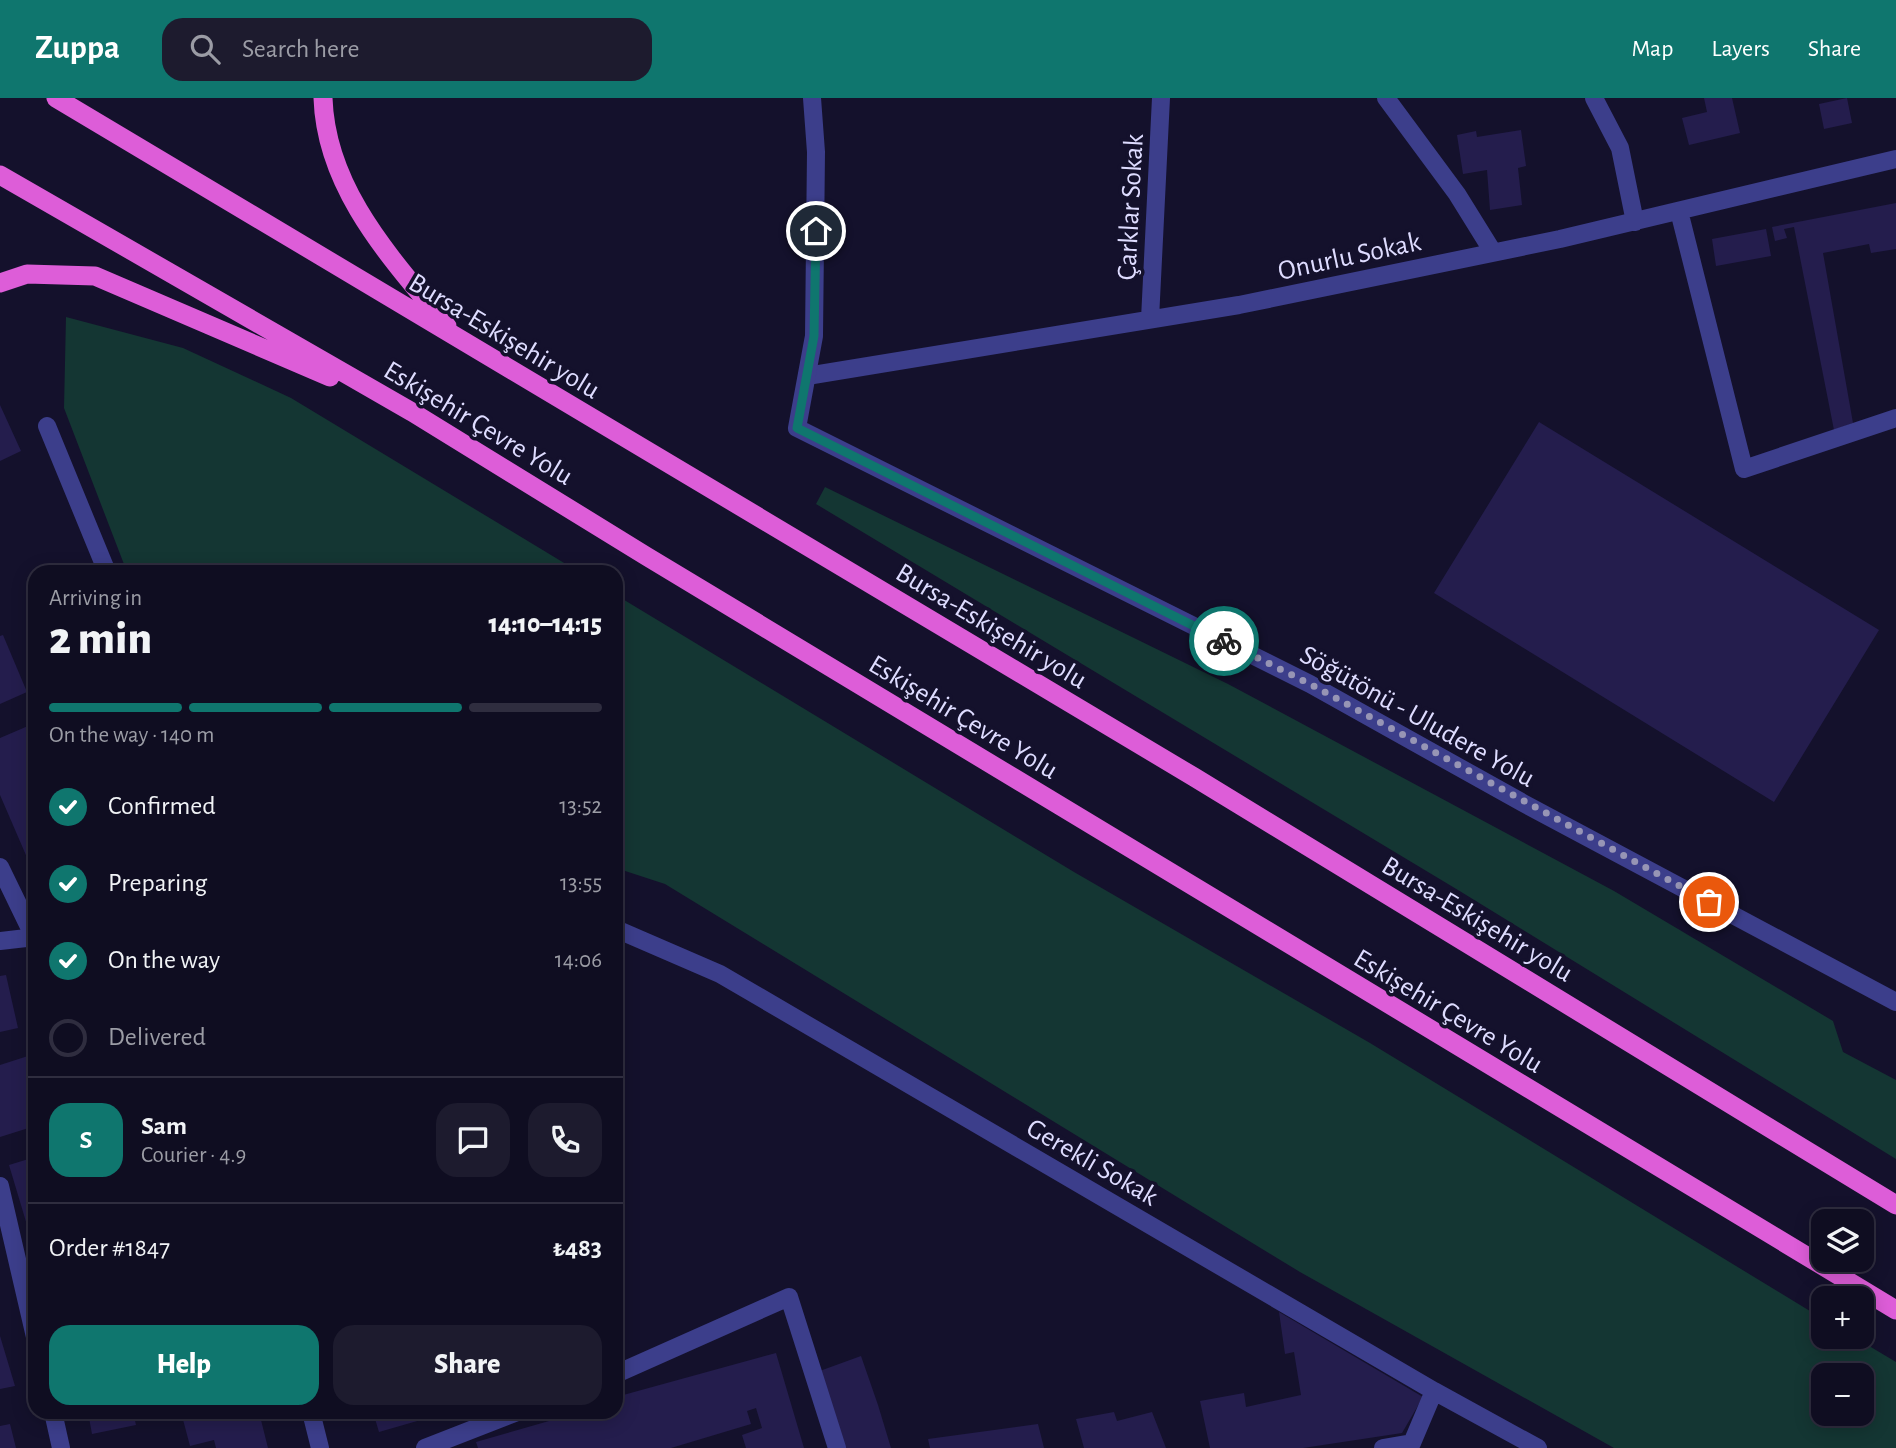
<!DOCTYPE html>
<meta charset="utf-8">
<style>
body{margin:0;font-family:"Alegreya Sans",sans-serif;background:#1d1b2e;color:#f1f3f6;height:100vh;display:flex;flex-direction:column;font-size:26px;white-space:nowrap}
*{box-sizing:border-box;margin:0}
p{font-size:23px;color:#9b9ca5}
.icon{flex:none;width:38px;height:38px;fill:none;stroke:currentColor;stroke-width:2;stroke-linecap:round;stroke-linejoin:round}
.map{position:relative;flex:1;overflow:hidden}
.details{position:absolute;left:28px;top:467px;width:595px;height:854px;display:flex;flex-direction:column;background:#0f0d21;border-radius:21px;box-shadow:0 4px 18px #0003,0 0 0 2px #2f2d3f}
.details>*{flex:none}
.fabs{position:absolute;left:1811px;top:1111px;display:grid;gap:14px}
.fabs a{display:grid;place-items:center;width:63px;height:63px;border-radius:14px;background:#0f0d21;box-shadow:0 4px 18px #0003,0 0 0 2px #2f2d3f;font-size:35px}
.pin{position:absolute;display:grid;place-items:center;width:60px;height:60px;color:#fff;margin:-30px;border:4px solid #fff;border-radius:50%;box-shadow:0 2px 7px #0007}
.courier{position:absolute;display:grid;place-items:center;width:70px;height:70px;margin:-35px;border:5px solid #0f766e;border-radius:50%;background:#fff;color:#222;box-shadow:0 2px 9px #0007}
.summary em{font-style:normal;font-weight:800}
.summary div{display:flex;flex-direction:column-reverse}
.summary{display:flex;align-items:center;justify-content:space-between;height:119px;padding:0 21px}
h1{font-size:46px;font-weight:800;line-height:52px}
.bar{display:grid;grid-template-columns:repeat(4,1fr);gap:10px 7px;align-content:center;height:84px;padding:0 21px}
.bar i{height:9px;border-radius:5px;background:#2f2d3f}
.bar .on{background:#0f766e}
.bar p{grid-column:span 4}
.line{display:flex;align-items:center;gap:18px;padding:0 21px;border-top:2px solid #2f2d3f}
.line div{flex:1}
.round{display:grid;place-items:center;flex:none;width:74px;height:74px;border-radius:21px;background:#1d1b2e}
ol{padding:0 21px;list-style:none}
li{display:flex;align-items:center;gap:21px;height:77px}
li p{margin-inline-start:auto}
li .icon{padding:7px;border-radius:50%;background:#0f766e;color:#fff;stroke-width:4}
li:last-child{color:#9b9ca5}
li i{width:38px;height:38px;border:4px solid #2f2d3f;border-radius:50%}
.button{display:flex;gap:14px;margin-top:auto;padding:14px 21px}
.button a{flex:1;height:80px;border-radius:21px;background:#0f766e;color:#fff;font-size:28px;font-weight:800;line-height:80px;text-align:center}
.button a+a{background:#1d1b2e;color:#f1f3f6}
header{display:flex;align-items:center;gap:42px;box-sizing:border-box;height:98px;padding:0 35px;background:#0f766e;color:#fff}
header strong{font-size:33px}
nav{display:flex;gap:38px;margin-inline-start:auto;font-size:24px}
.search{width:490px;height:63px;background:#1d1b2e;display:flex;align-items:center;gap:18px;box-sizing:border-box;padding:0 24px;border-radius:21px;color:#9b9ca5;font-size:26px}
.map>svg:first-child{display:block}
</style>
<header>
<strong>Zuppa</strong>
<div class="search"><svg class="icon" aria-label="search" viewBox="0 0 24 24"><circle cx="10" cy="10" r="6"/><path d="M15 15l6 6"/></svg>Search here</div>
<nav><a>Map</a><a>Layers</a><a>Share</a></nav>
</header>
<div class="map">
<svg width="1896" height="1350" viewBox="0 0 1896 1350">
<rect width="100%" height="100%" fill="#14112c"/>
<path fill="#143633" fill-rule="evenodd" d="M66 219 183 250 291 300 579 474H127L64 310Z
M825 389 1228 586 1614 793 1833 923 1843 954 1896 982V1061L1458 792 816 406Z
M616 497 1074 774 1370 945 1823 1221 1824 1239H1854L1896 1264V1350H1614L1300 1174 665 786 616 770ZM1824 1278H1862V1316H1824Z"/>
<path fill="#241d4d" d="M1704 0H1732L1740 35 1689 47 1682 20 1707 14Z
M1847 0 1852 25 1824 31 1819 6Z
M1521 32 1526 68 1518 70 1522 107 1490 112 1487 72 1463 76 1457 37 1476 33 1477 39Z
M1896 105V151L1871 155 1869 146 1823 155 1853 325 1834 332 1794 129 1784 131 1787 140 1775 143 1772 129Z
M1766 131 1771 158 1716 168 1712 141Z
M0 307 21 353 0 363Z
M1539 324 1879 532 1774 704 1434 495Z
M3 537 27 594 0 606V538Z
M35 625V778L0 697V640Z
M6 877 18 930 0 934V878Z
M28 958 35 984V1028L0 1039V967Z
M35 1059V1136L30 1137 9 1067Z
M1279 1214 1423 1299 1402 1335 1303 1350H1210L1200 1303 1244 1295 1246 1309 1301 1297 1294 1254 1285 1256Z
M0 1238 15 1288 0 1291Z
M776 1255 804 1350H746L742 1337 762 1330 756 1310 747 1313 751 1326 671 1350H478L476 1344 563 1319 562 1316 566 1314H616V1299Z
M861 1258 878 1307 891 1350H842L817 1274Z
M88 1314H133L136 1327 92 1336Z
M181 1314H259L268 1350H216L214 1342 190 1348Z
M373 1314H445V1315L379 1334Z
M1114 1314 1117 1323 1152 1314 1166 1350H1084L1076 1321Z
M10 1326 16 1350H0V1328Z
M1038 1326 1044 1350H930L928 1341Z"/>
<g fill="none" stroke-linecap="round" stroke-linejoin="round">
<path stroke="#3c3e8b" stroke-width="18" d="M1386 0 1457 96 1493 154
M1594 0 1620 50 1635 124
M1679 113 1744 371 1896 320
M1150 221 1161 0
M807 278 1239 207 1560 141 1896 61
M47 328 107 474
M0 769 34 839
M616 831 720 876 1434 1293 1538 1350
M0 843 35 839
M0 1088 35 1239
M616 1276 789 1199 837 1350
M53 1314 61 1350
M311 1314 320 1350
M425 1350 517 1314
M1383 1350 1412 1345 1434 1293"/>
<path stroke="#3c3e8b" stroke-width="18" d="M812 0 816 54 814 238 797 330 1310 586 1523 705 1896 904"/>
<path stroke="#dd5dd8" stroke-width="19" d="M56 0 1194 679 1896 1107
M323 0C326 92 392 161 447 228
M0 77 412 314 646 458 1896 1212
M0 185 27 176 95 178 330 279"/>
</g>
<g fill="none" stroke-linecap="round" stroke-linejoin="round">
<path stroke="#9795b5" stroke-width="7" stroke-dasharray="0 12.6" d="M1224 543 1310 586 1709 804"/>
<path stroke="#0f766e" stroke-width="9" d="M816 133 814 238 797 330 1224 543"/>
</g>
<g text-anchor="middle" stroke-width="7" stroke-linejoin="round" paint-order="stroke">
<g font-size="28" fill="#dedcff" stroke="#14112c">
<text transform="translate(1129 109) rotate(-87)" y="10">Çarklar Sokak</text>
<text transform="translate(1349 157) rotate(-12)" y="10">Onurlu Sokak</text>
<text transform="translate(505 237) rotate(31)" y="10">Bursa-Eskişehir yolu</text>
<text transform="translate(479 324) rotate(31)" y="10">Eskişehir Çevre Yolu</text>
<text transform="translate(992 527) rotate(31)" y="10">Bursa-Eskişehir yolu</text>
<text transform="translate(1418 617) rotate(29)" y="10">Söğütönü - Uludere Yolu</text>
<text transform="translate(964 618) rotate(31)" y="10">Eskişehir Çevre Yolu</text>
<text transform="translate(1478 820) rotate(31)" y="10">Bursa-Eskişehir yolu</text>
<text transform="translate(1449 912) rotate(31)" y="10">Eskişehir Çevre Yolu</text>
<text transform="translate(1093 1063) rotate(30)" y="10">Gerekli Sokak</text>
</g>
</g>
</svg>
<div class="fabs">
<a><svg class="icon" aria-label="layers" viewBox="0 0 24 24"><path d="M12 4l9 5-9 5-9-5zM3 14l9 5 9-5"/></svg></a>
<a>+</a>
<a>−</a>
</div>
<div class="pin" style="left:1709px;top:804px;background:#ea580c"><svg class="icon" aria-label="bag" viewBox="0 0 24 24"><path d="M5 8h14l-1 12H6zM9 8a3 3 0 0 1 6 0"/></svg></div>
<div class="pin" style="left:816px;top:133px;background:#1f2937"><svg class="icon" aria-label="home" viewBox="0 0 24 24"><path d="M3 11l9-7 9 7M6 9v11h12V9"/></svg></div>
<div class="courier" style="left:1224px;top:543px"><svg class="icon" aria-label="bike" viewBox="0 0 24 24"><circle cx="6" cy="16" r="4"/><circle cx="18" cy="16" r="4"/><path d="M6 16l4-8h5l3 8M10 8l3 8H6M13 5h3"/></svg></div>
<section class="details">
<div class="summary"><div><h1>2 min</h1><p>Arriving in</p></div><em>14:10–14:15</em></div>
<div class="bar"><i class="on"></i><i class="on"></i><i class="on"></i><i></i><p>On the way · 140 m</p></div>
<ol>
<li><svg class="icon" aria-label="check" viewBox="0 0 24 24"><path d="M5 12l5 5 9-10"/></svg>Confirmed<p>13:52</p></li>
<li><svg class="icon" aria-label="check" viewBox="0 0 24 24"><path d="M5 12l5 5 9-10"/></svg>Preparing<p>13:55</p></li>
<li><svg class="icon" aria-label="check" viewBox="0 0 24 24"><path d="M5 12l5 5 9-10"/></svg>On the way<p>14:06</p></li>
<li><i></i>Delivered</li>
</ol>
<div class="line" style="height:126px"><b class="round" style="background:#0f766e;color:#fff">S</b><div><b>Sam</b><p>Courier · 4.9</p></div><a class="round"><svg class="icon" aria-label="chat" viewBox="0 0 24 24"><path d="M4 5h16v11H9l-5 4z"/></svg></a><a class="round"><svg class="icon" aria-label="phone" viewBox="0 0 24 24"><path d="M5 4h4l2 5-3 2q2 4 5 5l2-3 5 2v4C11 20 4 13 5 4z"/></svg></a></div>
<div class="line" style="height:91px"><div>Order #1847</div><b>₺483</b></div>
<div class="button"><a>Help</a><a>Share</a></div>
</section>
</div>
